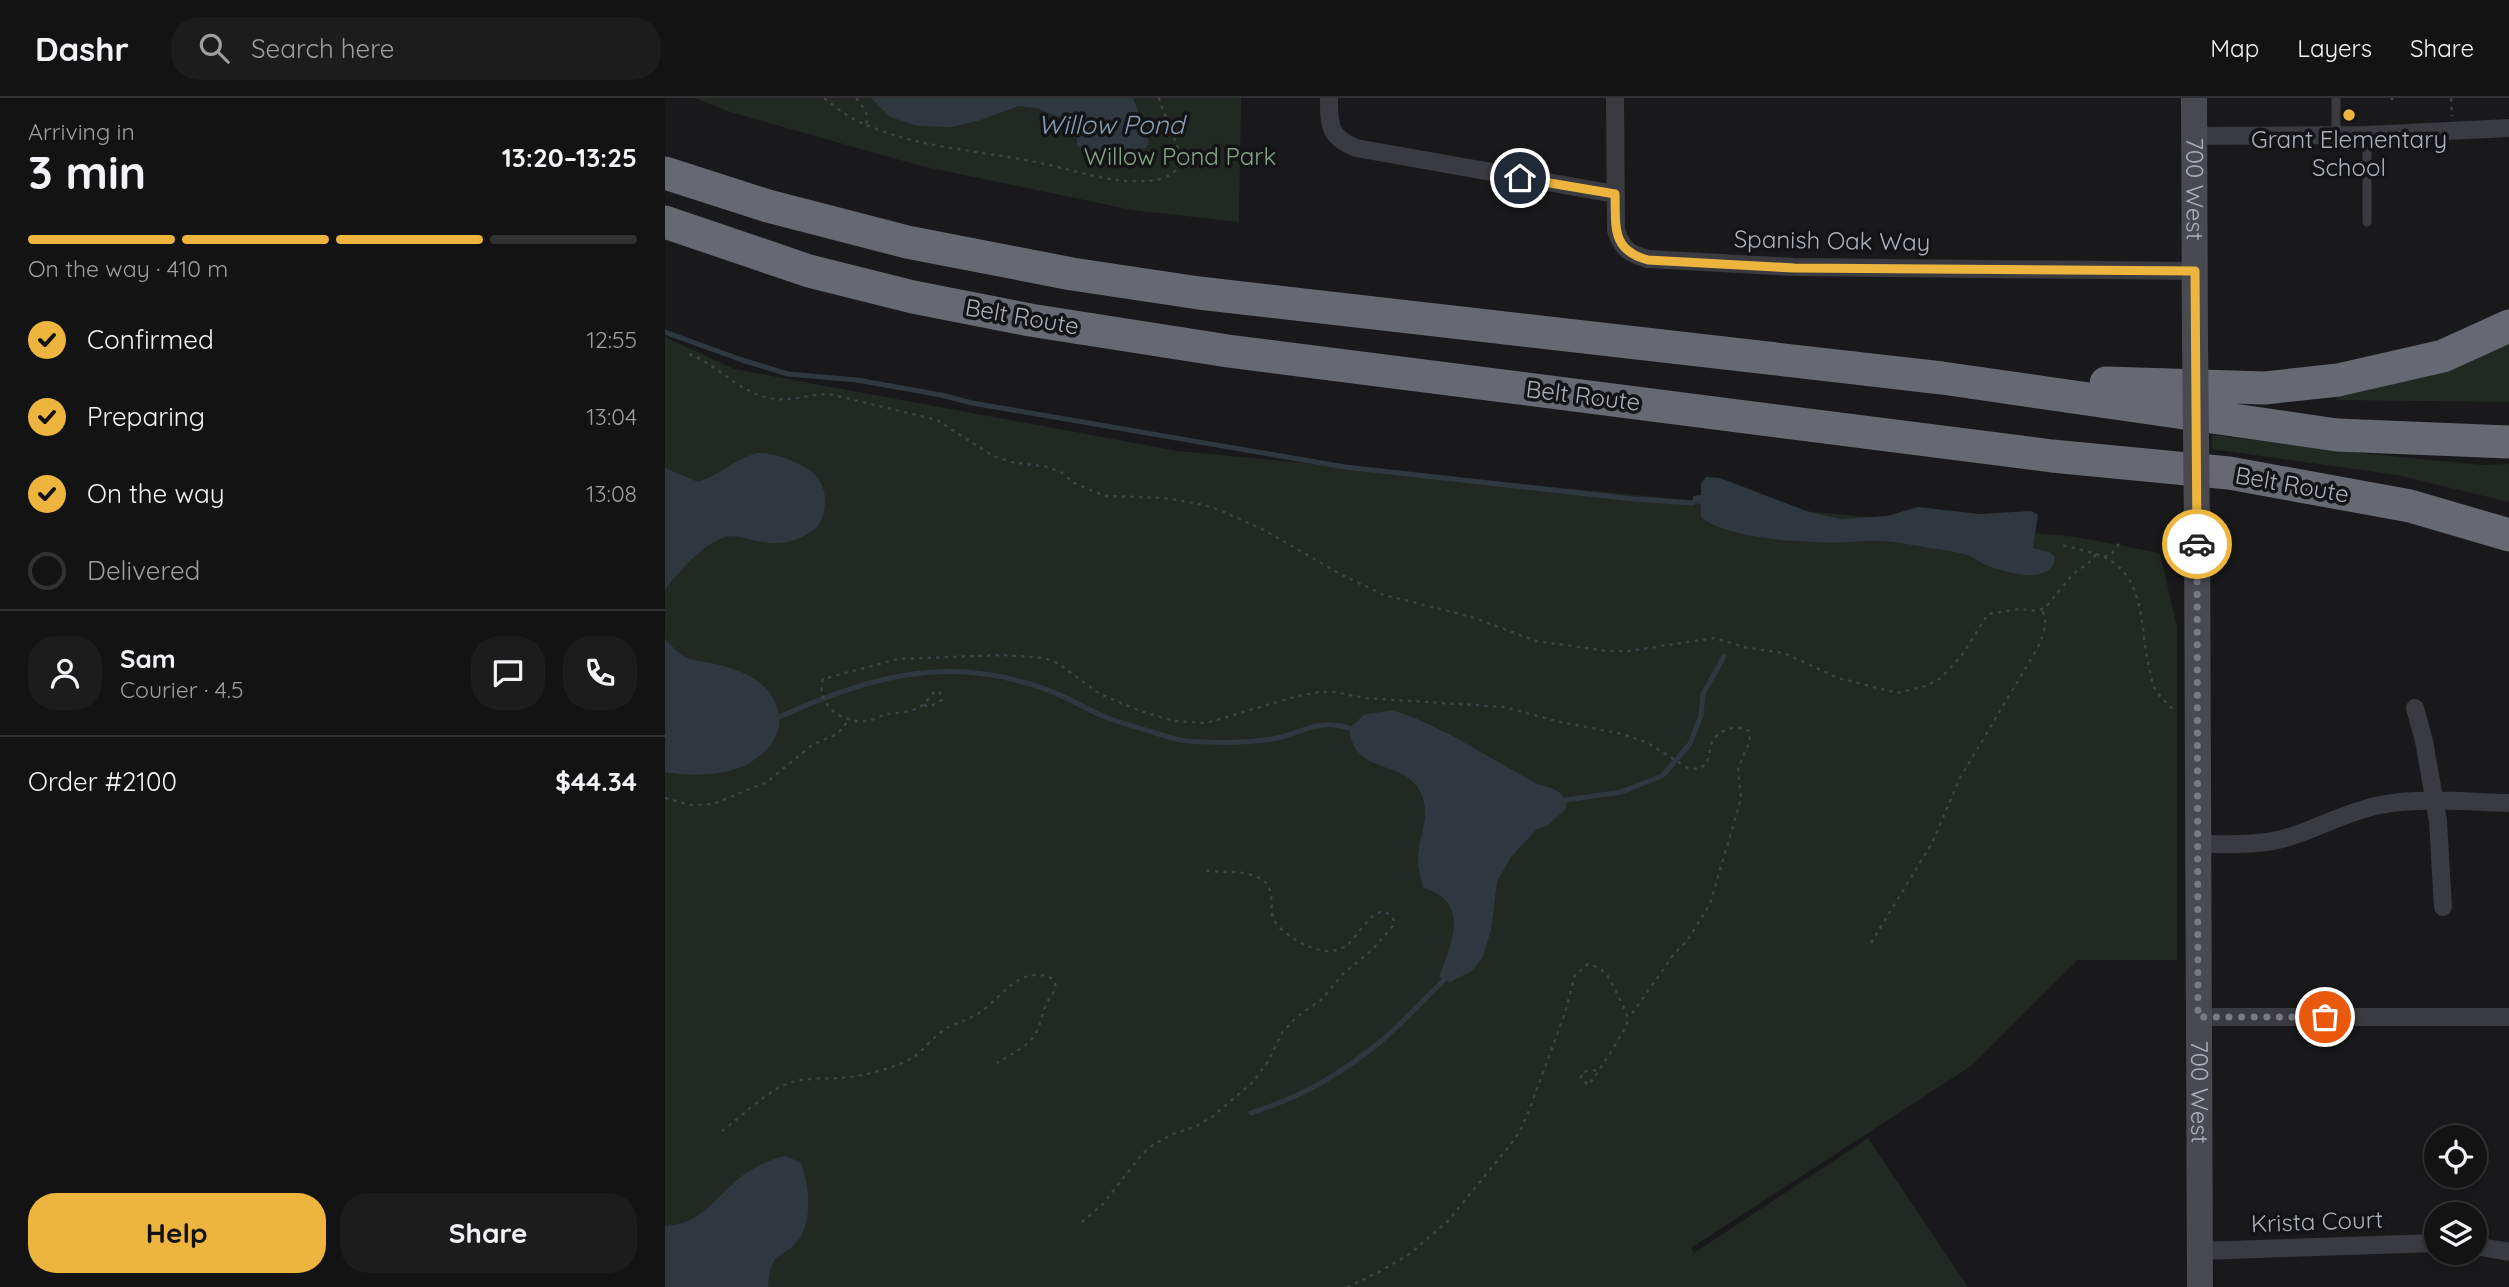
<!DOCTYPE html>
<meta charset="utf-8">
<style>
body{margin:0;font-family:Quicksand,sans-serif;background:#1c1c1d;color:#f1f3f6;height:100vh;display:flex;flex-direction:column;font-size:26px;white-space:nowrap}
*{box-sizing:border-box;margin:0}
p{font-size:23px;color:#9d9ea0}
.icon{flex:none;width:38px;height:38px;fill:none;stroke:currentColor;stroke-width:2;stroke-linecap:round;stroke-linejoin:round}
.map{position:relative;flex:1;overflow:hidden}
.side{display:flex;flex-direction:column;background:#131314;width:665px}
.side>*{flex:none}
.fabs{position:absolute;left:1759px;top:1027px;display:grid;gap:14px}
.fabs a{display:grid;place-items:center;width:63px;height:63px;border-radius:50%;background:#131314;box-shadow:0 4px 10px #0003,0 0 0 2px #323234;font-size:35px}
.pin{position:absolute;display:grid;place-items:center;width:60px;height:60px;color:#fff;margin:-30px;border:4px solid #fff;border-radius:50%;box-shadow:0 2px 7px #0007}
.courier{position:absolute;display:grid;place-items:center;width:70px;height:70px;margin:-35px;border:5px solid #eeb53e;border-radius:50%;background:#fff;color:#222;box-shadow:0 2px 9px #0007}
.overview em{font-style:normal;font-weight:700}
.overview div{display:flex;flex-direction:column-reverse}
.overview{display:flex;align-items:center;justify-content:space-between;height:119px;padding:0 28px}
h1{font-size:46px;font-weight:700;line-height:52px}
.bar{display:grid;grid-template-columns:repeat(4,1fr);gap:10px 7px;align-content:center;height:84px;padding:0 28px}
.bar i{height:9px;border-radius:5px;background:#323234}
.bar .current{background:#eeb53e}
.bar p{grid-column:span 4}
.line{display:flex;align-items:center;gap:18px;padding:0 28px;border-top:2px solid #323234}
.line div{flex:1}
.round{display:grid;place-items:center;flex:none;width:74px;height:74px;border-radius:28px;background:#1c1c1d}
ol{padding:0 28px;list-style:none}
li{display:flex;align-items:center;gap:21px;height:77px}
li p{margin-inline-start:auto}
li .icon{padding:7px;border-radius:50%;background:#eeb53e;color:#111;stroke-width:4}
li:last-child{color:#9d9ea0}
li i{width:38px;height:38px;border:4px solid #323234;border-radius:50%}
.cta{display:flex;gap:14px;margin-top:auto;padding:14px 28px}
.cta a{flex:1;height:80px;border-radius:28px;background:#eeb53e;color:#111;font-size:28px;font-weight:700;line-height:80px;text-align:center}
.cta a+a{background:#1c1c1d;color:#f1f3f6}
header{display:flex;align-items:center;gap:42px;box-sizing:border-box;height:98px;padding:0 35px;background:#131314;border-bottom:2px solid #323234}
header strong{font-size:33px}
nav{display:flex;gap:38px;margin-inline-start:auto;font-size:24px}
.search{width:490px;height:63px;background:#1c1c1d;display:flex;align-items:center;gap:18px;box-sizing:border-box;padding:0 24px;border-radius:28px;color:#9d9ea0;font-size:26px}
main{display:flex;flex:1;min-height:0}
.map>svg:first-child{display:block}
</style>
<header>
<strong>Dashr</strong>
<div class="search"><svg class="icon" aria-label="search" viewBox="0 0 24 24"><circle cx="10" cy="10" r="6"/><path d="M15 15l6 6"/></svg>Search here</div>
<nav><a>Map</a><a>Layers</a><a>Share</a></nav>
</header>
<main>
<section class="side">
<div class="overview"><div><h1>3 min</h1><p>Arriving in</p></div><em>13:20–13:25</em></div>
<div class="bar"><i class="current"></i><i class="current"></i><i class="current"></i><i></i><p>On the way · 410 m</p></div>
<ol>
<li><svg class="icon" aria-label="check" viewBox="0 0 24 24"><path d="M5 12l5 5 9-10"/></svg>Confirmed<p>12:55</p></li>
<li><svg class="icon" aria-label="check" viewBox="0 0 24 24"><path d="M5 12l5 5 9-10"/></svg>Preparing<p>13:04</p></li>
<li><svg class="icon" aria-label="check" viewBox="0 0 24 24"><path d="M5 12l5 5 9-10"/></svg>On the way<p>13:08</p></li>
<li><i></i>Delivered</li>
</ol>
<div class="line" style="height:126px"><a class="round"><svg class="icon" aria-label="person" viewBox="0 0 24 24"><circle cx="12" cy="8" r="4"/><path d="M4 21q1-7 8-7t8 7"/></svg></a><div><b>Sam</b><p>Courier · 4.5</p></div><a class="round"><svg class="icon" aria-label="chat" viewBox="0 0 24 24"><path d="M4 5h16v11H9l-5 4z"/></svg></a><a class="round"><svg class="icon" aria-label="phone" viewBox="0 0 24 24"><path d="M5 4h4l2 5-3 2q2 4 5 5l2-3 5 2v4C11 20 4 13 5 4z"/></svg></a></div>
<div class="line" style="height:91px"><div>Order #2100</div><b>$44.34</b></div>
<div class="cta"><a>Help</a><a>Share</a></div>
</section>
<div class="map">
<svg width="1844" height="1189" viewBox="0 0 1844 1189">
<rect width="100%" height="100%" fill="#19191b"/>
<path fill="#212922" d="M30 0H576L574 124 467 112 256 68 65 14Z
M0 239 69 271 513 353 1411 439 1495 455 1512 529V862H1413L1306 968 1026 1150 1029 1155 1203 1040 1303 1189H0Z
M1844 241V304L1671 302 1675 293Z
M1547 337 1704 356 1818 367 1844 366V404L1732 377 1547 351Z"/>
<path fill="#2f383f" d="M206 0H468L484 43 481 50 423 55 412 47 410 26 372 10 354 8 316 22 286 29 253 28 225 19Z
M93 355C109 355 124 361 139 369 148 373 156 383 159 393 161 404 160 421 152 429 133 446 111 448 87 442 76 439 66 436 55 441 32 452 15 472 0 492V370L33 384C55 377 71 360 93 355Z
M1041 379 1055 380 1144 414 1176 421 1222 418 1253 409 1315 416 1366 413 1373 417 1368 450 1384 454 1390 459C1387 489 1339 474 1321 467 1314 464 1309 459 1302 457 1292 454 1281 452 1271 451 1252 448 1232 443 1213 443 1204 442 1195 444 1186 444 1151 446 1062 442 1036 419V406L1028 405V398L1036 397V386Z
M0 541C6 547 13 555 20 559 27 563 38 563 46 565 77 572 108 583 114 617 117 637 104 651 89 662 68 678 26 679 0 674Z
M727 612 750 620 784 636 872 686C887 690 902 693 901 711L883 727 871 732 846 759 832 783 826 832 818 859 807 873 785 884 774 879C786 846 807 804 758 790 756 779 752 769 753 758 755 734 768 713 753 690 734 661 689 677 684 630L699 617Z
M121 1058 136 1065C144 1086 148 1121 134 1141 117 1164 106 1149 103 1189H0V1128C33 1127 50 1102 72 1082 85 1071 105 1061 121 1058Z"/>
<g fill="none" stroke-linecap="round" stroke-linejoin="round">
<path stroke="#2f383f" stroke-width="5" d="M0 234 77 262 123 276 192 282 276 297 307 305 680 369 968 401 1028 405
M114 619C203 579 281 556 377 590 399 597 419 610 440 619 456 625 474 630 491 635 501 638 511 642 522 643 549 645 580 645 607 641 638 636 650 620 684 630
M901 702 956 694 997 678 1025 646 1036 617 1038 596 1059 558
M586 1015C639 998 678 975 721 939 741 921 759 901 779 882"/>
<path stroke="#404247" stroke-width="2.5" stroke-dasharray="3.5 5" stroke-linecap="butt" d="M159 0C172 10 184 20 199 26 255 51 316 52 375 65 410 72 443 85 479 83 490 83 506 80 512 70 521 55 498 18 494 0
M191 0 201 13 202 27
M1786 0 1787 18
M1727 2V0
M24 256C56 268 73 296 110 301 129 303 145 296 164 296L272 322 328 358 346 364 383 369 397 375 409 385 440 398 500 400 539 407 557 413 599 432 677 477 719 497 807 519 871 543 942 553H964L1049 540 1083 550 1119 555 1173 580 1232 595 1261 588 1276 580 1297 557 1323 516 1355 511 1372 513 1381 509 1407 477 1427 462 1431 456 1394 446
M1431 456C1484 474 1473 529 1485 573 1486 578 1487 585 1489 589 1494 599 1504 607 1511 614
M1439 459 1447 455 1456 443
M259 607 265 609 277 602 275 595 270 593C265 598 261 605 255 609 246 614 233 615 223 616 216 617 209 622 202 623 178 626 150 607 158 581L233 561 338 557 380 560 394 566 435 596 475 613 509 623 541 625 633 598 654 594H670L700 600 840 609 891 623 957 636 981 644 1023 670 1033 671 1040 667C1045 660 1044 652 1047 644 1054 631 1072 626 1084 633L1085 643 1073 670 1076 701 1045 806 1022 843 1009 856 964 920
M0 700 26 707 48 706 102 684 147 647 172 636 185 621
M1206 845 1267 745 1295 680 1372 551C1378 538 1383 527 1378 514L1375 513
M57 1033C77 1018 98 996 122 986 138 979 158 981 175 980 195 979 230 970 247 960 259 952 267 940 279 932 291 924 305 922 317 913 332 902 346 882 364 878 373 875 396 877 389 893 387 898 383 901 381 907 376 919 375 931 367 941 357 952 344 957 332 965
M417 1124 438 1106 478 1055 488 1047 508 1036 530 1029 548 1018 588 984 602 965 618 933 632 919 657 901 677 877 707 852 728 828 729 822C712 797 695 838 682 847 673 854 662 854 651 851 637 847 609 832 607 815 605 801 610 786 592 779 576 772 555 775 539 772
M682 1189 712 1175 743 1157 755 1147 782 1124 846 1046 855 1033 863 1015 900 915 910 877 923 866C931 868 937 871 942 877 946 883 963 916 963 922 964 927 928 983 923 987L916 980 917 974 927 972 933 973"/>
<path stroke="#3a3b40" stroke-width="9" d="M1671 37V0
M1702 124V37"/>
<path stroke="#3a3b40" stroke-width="18" d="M664 0C664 28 664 39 691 50L950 96
M950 0 951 132C957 151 964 156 983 161L1129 169 1530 173
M1529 38 1702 37 1844 30
M1750 610 1759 643 1773 723 1778 809
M1533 746C1563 746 1594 748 1624 739 1654 730 1683 713 1715 707 1757 699 1802 704 1844 705
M1533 919H1844
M1810 1148 1844 1154
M1535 1153 1771 1145"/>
<g stroke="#484a50" stroke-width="26">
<path id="s1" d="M1529 0 1530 244"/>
<path id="s2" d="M1532 430 1535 1189"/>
</g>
<path stroke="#666971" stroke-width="33" d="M0 75 103 108 242 144 407 176 534 195 1277 280 1672 337 1844 344
M0 124 144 173 248 199 365 222 563 253 1387 358 1564 375 1745 408 1844 437
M1441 285 1600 290 1673 282 1778 258 1844 228"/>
<path stroke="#484a50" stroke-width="26" d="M1530 244 1532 430"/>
</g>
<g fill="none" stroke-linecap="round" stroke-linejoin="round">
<path stroke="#797b82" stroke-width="7" stroke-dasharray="0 12.6" d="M1532 446 1533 919H1660"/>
<path stroke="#eeb53e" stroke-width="9" d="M855 80 950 96C951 129 946 152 983 162L1129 170 1530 173 1532 446"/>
</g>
<circle fill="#eeb53e" stroke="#141416" stroke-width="2.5" cx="1684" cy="17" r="7"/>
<g text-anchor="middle" stroke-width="7" stroke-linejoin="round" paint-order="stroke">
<g font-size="24" fill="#acb0ba" stroke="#141416">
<text x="1684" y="50">Grant Elementary<tspan x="1684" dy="28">School</tspan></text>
</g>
<g font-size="24" fill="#83a586" stroke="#141416">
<text x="515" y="67">Willow Pond Park</text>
</g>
<g font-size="24" fill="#acb0ba" stroke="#141416">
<text dy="8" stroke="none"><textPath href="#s1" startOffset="91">700 West</textPath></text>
<text transform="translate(1167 143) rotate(1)" y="8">Spanish Oak Way</text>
<text transform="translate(357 219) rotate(10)" y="8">Belt Route</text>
<text transform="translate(918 298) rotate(7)" y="8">Belt Route</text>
<text transform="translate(1627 387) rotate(10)" y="8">Belt Route</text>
<text dy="8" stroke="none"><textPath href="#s2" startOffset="564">700 West</textPath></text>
<text transform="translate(1652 1124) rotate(-2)" y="8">Krista Court</text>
</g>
<g font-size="26" font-style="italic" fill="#849db4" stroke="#141416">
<text x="446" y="36">Willow Pond</text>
</g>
</g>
</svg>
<div class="fabs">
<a><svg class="icon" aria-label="locate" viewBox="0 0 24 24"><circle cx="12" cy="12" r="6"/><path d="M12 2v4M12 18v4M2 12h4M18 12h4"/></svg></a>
<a><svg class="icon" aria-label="layers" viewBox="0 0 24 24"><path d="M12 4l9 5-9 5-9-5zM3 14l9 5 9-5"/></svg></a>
</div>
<div class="pin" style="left:1660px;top:919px;background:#ea580c"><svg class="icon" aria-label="bag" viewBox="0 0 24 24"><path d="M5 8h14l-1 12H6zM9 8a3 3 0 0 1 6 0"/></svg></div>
<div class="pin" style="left:855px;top:80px;background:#1f2937"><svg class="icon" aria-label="home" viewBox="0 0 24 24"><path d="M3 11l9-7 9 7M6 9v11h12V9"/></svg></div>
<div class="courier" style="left:1532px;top:446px"><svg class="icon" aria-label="car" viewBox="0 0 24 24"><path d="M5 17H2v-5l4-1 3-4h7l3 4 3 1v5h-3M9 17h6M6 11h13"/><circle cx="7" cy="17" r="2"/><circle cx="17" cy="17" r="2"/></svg></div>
</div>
</main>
